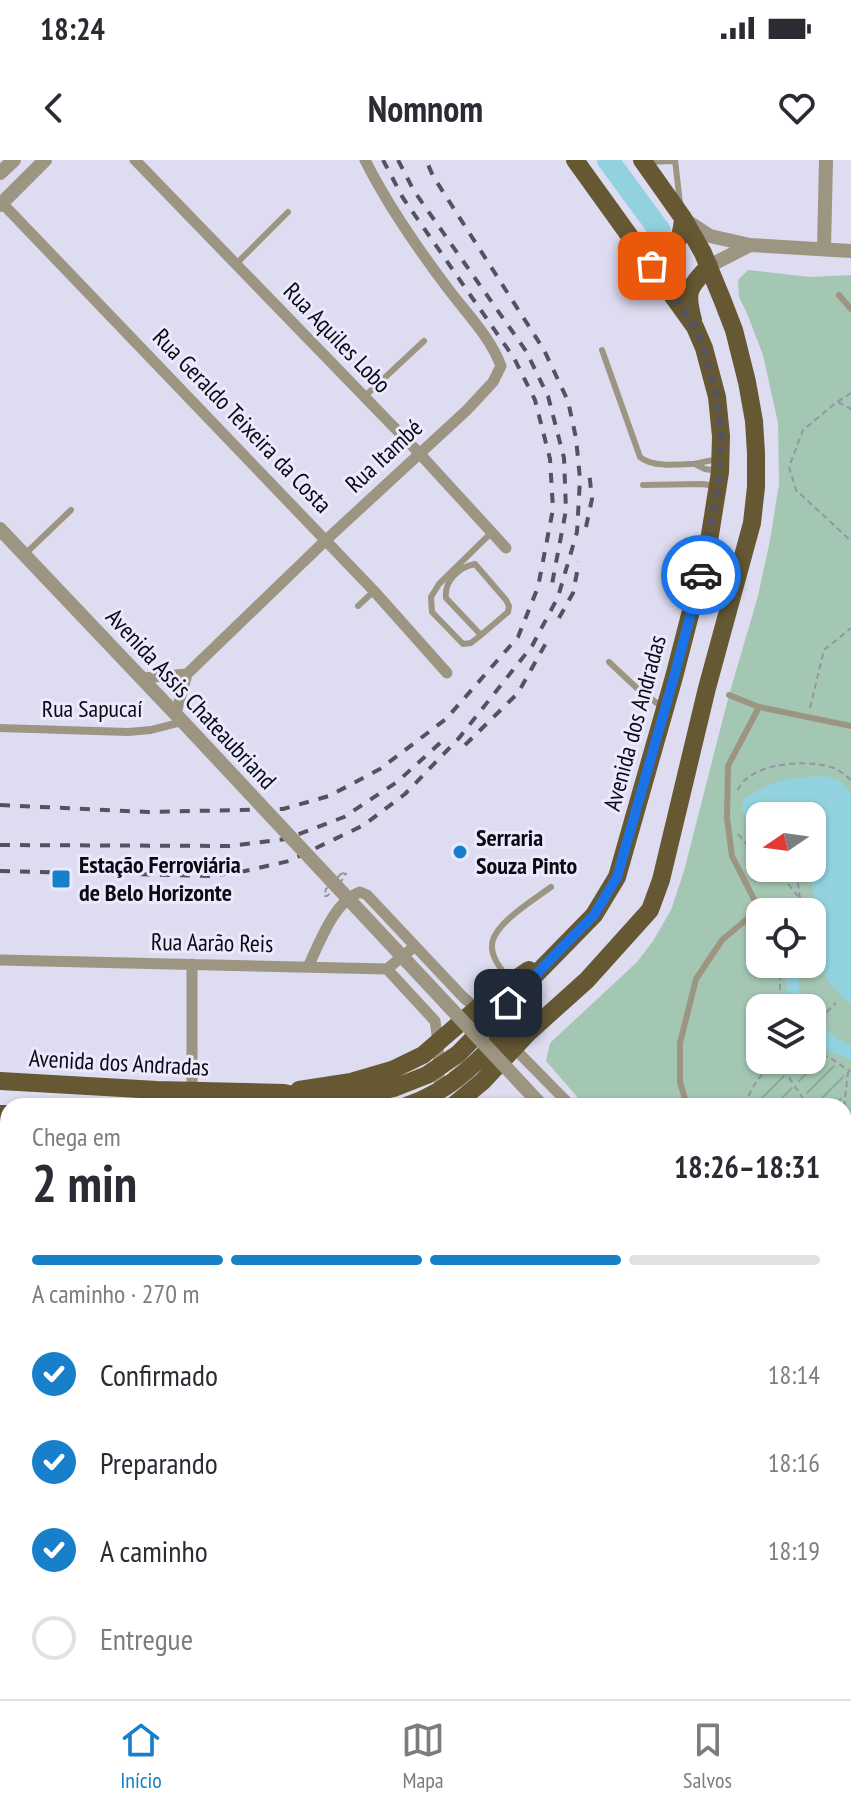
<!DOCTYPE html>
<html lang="pt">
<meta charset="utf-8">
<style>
body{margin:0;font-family:"PT Sans Narrow",sans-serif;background:#f7f7f7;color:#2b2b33;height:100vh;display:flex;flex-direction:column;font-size:30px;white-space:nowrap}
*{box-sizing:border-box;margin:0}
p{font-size:26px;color:#7c7c81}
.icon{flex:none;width:44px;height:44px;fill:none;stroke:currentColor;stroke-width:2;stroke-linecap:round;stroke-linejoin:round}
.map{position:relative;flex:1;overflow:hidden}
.details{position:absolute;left:0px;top:938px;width:852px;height:602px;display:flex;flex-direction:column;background:#fff;border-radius:24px 24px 0 0;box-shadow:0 2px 6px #0004}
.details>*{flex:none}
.needle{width:52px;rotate:257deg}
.buttons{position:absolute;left:746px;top:642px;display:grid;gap:16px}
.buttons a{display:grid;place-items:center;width:80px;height:80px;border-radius:16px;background:#fff;box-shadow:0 2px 6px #0004;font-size:40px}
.pin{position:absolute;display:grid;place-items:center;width:68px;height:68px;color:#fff;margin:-34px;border-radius:16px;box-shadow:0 4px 12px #0006}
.courier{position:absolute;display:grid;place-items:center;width:80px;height:80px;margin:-40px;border:6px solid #1a73e8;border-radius:50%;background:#fff;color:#222;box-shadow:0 2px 10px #0007}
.head em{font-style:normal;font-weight:800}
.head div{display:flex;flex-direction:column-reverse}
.head{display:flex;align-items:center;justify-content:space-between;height:136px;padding:0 32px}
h1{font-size:52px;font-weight:800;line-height:60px}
.bar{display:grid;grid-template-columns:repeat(4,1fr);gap:12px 8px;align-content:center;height:96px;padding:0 32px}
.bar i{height:10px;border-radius:6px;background:#e1e1e2}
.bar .active{background:#1880cb}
.bar p{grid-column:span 4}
ol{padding:0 32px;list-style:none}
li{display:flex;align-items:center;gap:24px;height:88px}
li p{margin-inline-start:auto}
li .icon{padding:8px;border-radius:50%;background:#1880cb;color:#fff;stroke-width:4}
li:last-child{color:#7c7c81}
li i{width:44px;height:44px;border:4px solid #e1e1e2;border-radius:50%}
.status{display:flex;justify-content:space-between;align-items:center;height:56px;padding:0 40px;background:#fff;direction:ltr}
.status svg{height:22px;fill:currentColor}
header{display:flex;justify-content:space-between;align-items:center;height:104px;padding:0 32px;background:#fff;font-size:36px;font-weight:800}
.tab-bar{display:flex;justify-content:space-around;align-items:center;height:112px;border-top:2px solid #e1e1e2;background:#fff;font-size:22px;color:#7c7c81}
.tab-bar a{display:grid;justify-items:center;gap:4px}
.tab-bar .active{color:#1880cb}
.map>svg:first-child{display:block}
</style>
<div class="status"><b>18:24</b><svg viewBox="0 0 49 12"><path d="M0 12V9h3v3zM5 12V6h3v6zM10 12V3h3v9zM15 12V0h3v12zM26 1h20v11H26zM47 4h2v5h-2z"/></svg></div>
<header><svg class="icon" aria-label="back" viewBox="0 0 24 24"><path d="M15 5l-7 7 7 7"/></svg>Nomnom<svg class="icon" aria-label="heart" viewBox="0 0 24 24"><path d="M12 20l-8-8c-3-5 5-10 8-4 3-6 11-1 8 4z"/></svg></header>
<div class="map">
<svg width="851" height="1539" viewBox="0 0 851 1539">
<defs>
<pattern id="garden-furrows" width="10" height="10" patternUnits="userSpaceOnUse" patternTransform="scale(2)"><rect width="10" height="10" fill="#a4c7b3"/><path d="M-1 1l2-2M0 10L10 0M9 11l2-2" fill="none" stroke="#8caa99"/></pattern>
</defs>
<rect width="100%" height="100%" fill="#dedcf0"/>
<path fill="#a4c7b3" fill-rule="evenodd" d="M748 110 809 117 851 115V1099H844V946H585L546 901 550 883 637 802 653 781 671 750 684 711 729 535 758 436 770 380 779 324 778 263 763 195 746 151 739 137 738 120ZM760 656H812V708H760ZM760 752H812V804H760ZM760 848H812V900H760Z"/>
<path fill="url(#garden-furrows)" d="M794 901H828L844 913 841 946H815L786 904Z
M774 907 779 908 804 946H751C754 932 763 915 774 907Z"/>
<path fill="#92d2de" d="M826 616 842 622 851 634V845L830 824 819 807 815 804H809C793 816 799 832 806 848H790C787 833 785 819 789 804H812V752H808L814 733 808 708H812V656H760V661L745 656 742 647 744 639C774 618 792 618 826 616Z
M812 854 834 877 851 885V900L825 889 812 877Z"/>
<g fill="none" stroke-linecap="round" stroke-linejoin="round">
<path stroke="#92d2de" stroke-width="22" d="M608 0 660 71"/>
<path stroke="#9694a4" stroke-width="2" stroke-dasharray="6 4" stroke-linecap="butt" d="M851 233 837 242 803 270 789 307 796 330 851 381
M838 242 851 249
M810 548 824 490 851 468
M738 630C749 602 811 598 836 609 841 611 846 616 851 620
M738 674 750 688
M760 689 750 688 760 698
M770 708C777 718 788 718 794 708
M342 713 346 714 338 726 327 736H324L326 729Z
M782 716 800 739 796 708
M798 752 800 741
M780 804V832L782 848
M812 866 836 843
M812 893 829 897 851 912
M778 901 808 946
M746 946C749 928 763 911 777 900
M844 947 848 912
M844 964 851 968
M844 1006 851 1002"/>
<path stroke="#9c9581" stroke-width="6" d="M675 0 680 43
M646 2 675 1
M235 105 288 52
M839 135 851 149
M602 190 640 297C651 307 677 305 691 304 700 304 706 300 717 300
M364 237 424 181
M695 304 705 309 718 311
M643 325 703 324 715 326
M24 395 71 350
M358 446 374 431
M481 475 508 452 509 446 506 440 475 404C459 407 444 421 446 438L481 475 471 483 463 484 432 452 431 437 439 424 491 373
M609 502 640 531 661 546
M729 535 759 547 851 566
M509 820C502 810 491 798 492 785 493 764 535 739 551 727
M687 946 680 922V883L696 819 722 780 759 749 732 696 727 658 728 606 759 547
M844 1046H851"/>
<path stroke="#9c9581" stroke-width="8" d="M0 568 128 572 151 570 182 562"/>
<path stroke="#9c9581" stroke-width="11" d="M135 0 419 293 506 388
M2 43 374 431 447 513
M143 518 187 514
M176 553 187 514 326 380 467 250 493 222 501 206C490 177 468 155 449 130 418 89 388 46 365 0
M0 800 387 809 415 786
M192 804V931
M308 807C319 784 334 741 360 732L367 735 463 837 478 850
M387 809 435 861 438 881 440 946
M485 867 505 873 515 889 571 946
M171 1539 172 1532"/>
<path stroke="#9c9581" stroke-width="14" d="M0 13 14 0
M0 45 45 0
M687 61 710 76 750 85 851 91
M824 89 826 0
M709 106 750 85
M0 369 184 563
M0 1087H8
M844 1107H851
M0 1338H8
M844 1359 851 1360
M675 1539V1532"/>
<path stroke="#7c7253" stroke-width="16" d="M844 1174 851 1167
M844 1225 851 1218
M462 1539 469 1532
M513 1539 521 1532"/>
<path stroke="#655833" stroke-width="18" d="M641 91C669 97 681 88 683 58
M693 160C685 130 689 128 709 106
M0 921 157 930 284 933 302 937 326 939 356 936 394 928 427 915 458 894 594 755 617 717 674 517 709 381 720 312 721 276 717 237 704 188 695 167 575 0
M299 930 351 922 392 910 423 895 495 833 529 810
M406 946C427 939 449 926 466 911 484 896 499 878 518 864L528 873
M453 946 483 921 528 873 587 820 650 750 661 720 707 528 752 363 756 327V293L754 261 747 222 734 170 722 139 703 93 683 58 642 0
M0 954H8
M0 1161 8 1170
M330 1532 336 1539
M368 1532 374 1539"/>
<path stroke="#54525e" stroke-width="4" stroke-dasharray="10 10" stroke-linecap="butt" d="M398 0 414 31 526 191 548 236 564 298 566 350 552 424
M586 367 592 339 589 311
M559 458 573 433 579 402
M465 585 518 533 546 483
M0 645 148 652 283 649 329 636 380 609 446 559 518 477 538 427 553 349 550 299 535 240 514 198 403 38 383 0
M0 685 229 686 286 679 344 657 397 622 440 583
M0 711 210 716 245 711 289 701 364 665 405 634 459 578 532 486 558 437 577 372 580 319 576 278 568 241 544 190 433 16 426 0"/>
<path stroke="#9c9581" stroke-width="14" d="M184 563 542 946"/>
</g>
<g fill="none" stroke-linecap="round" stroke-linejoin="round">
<path stroke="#55545f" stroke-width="8" stroke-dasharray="0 14.4" d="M652 106 695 167 704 188 717 237 721 276 720 312 709 381 701 415"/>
<path stroke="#1a73e8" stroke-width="10" d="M508 843 594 755 617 717 674 517 701 415"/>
</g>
<g fill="#1880cb" stroke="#ebe9fd" stroke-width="3">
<circle cx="460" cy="692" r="8"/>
<rect x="51" y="709" width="20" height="20" rx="4"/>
</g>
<g text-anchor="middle" stroke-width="6" stroke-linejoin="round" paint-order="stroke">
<g font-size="24" fill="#0b0a11" stroke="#ebe9fd">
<text transform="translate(337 178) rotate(46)" y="8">Rua Aquiles Lobo</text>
<text transform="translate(242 261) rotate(46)" y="8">Rua Geraldo Teixeira da Costa</text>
<text transform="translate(384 296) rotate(-43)" y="8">Rua Itambé</text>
<text transform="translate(191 539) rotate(47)" y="8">Avenida Assis Chateaubriand</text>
<text x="92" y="557">Rua Sapucaí</text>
<text transform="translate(635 563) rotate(-75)" y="8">Avenida dos Andradas</text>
<text transform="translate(212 783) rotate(1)" y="8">Rua Aarão Reis</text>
<text transform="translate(119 903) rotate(3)" y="8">Avenida dos Andradas</text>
</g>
<g font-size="24" font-weight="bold" fill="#0b0a11" stroke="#ebe9fd" text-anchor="start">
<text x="476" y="686">Serraria<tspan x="476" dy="28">Souza Pinto</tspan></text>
<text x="79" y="713">Estação Ferroviária<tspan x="79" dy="28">de Belo Horizonte</tspan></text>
</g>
</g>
</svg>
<div class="buttons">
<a><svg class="needle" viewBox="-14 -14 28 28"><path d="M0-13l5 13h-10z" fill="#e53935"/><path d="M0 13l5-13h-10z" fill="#7c7c81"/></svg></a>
<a><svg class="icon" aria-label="locate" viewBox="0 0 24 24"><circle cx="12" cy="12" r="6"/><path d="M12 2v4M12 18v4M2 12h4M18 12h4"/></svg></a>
<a><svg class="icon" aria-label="layers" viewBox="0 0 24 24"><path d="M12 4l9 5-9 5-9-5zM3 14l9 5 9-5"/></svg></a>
</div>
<div class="pin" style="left:652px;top:106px;background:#ea580c"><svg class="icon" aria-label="bag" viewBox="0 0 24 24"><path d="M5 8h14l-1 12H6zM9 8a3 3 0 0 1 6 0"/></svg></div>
<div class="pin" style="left:508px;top:843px;background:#1f2937"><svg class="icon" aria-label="home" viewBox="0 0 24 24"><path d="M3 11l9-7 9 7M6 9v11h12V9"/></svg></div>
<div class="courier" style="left:701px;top:415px"><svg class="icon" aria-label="car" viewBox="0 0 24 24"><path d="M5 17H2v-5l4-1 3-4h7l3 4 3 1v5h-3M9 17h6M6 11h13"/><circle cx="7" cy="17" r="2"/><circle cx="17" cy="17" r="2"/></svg></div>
<section class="details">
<div class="head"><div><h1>2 min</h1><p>Chega em</p></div><em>18:26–18:31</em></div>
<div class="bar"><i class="active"></i><i class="active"></i><i class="active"></i><i></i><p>A caminho · 270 m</p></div>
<ol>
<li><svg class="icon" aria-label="check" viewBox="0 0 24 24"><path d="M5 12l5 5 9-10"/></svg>Confirmado<p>18:14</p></li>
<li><svg class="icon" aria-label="check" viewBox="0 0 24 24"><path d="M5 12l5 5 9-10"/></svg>Preparando<p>18:16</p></li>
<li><svg class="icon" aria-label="check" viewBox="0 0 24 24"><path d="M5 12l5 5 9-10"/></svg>A caminho<p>18:19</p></li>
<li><i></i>Entregue</li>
</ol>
</section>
</div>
<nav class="tab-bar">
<a class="active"><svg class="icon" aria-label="home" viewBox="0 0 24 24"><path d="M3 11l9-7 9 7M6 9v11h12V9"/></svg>Início</a>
<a><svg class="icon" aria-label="map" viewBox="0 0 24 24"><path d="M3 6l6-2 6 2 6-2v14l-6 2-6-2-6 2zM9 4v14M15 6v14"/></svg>Mapa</a>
<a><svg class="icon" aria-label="saved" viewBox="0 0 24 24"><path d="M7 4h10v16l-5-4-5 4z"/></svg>Salvos</a>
</nav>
